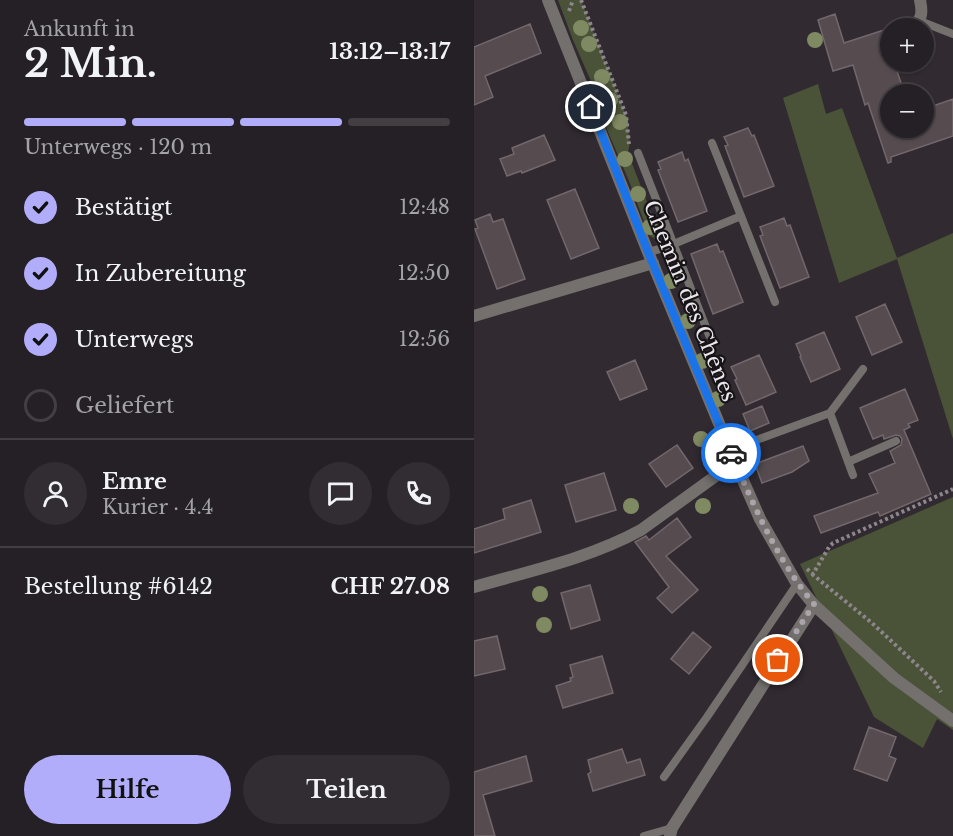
<!DOCTYPE html>
<html lang="de">
<meta charset="utf-8">
<style>
body{margin:0;font-family:"Libre Baskerville",serif;background:#312d32;color:#f1f3f6;height:100vh;display:flex;flex-direction:column;font-size:22px;white-space:nowrap}
*{box-sizing:border-box;margin:0}
p{font-size:20px;color:#a3a3a7}
.icon{flex:none;width:33px;height:33px;fill:none;stroke:currentColor;stroke-width:2;stroke-linecap:round;stroke-linejoin:round}
.map{position:relative;flex:1;overflow:hidden}
.details{display:flex;flex-direction:column;background:#252025;width:474px}
.details>*{flex:none}
.fabs{position:absolute;left:406px;top:18px;display:grid;gap:12px}
.fabs a{display:grid;place-items:center;width:54px;height:54px;border-radius:50%;background:#252025;box-shadow:0 2px 4px #0004,0 0 0 2px #423e42;font-size:30px}
.pin{position:absolute;display:grid;place-items:center;width:51px;height:51px;color:#fff;margin:-26px;border:3px solid #fff;border-radius:50%;box-shadow:0 2px 6px #0007}
.courier{position:absolute;display:grid;place-items:center;width:60px;height:60px;margin:-30px;border:4px solid #1a73e8;border-radius:50%;background:#fff;color:#222;box-shadow:0 2px 8px #0007}
.summary em{font-style:normal;font-weight:700}
.summary div{display:flex;flex-direction:column-reverse}
.summary{display:flex;align-items:center;justify-content:space-between;height:102px;padding:0 24px}
h1{font-size:39px;font-weight:700;line-height:45px}
.bar{display:grid;grid-template-columns:repeat(4,1fr);gap:9px 6px;align-content:center;height:72px;padding:0 24px}
.bar i{height:8px;border-radius:4px;background:#423e42}
.bar .current{background:#b1adfa}
.bar p{grid-column:span 4}
.line{display:flex;align-items:center;gap:15px;padding:0 24px;border-top:2px solid #423e42}
.line div{flex:1}
.round{display:grid;place-items:center;flex:none;width:63px;height:63px;border-radius:32px;background:#312d32}
ol{padding:0 24px;list-style:none}
li{display:flex;align-items:center;gap:18px;height:66px}
li p{margin-inline-start:auto}
li .icon{padding:6px;border-radius:50%;background:#b1adfa;color:#111;stroke-width:4}
li:last-child{color:#a3a3a7}
li i{width:33px;height:33px;border:3px solid #423e42;border-radius:50%}
.cta{display:flex;gap:12px;margin-top:auto;padding:12px 24px}
.cta a{flex:1;height:69px;border-radius:36px;background:#b1adfa;color:#111;font-size:24px;font-weight:700;line-height:69px;text-align:center}
.cta a+a{background:#312d32;color:#f1f3f6}
main{display:flex;flex:1;min-height:0}
.map>svg:first-child{display:block}
</style>
<main>
<section class="details">
<div class="summary"><div><h1>2 Min.</h1><p>Ankunft in</p></div><em>13:12–13:17</em></div>
<div class="bar"><i class="current"></i><i class="current"></i><i class="current"></i><i></i><p>Unterwegs · 120 m</p></div>
<ol>
<li><svg class="icon" aria-label="check" viewBox="0 0 24 24"><path d="M5 12l5 5 9-10"/></svg>Bestätigt<p>12:48</p></li>
<li><svg class="icon" aria-label="check" viewBox="0 0 24 24"><path d="M5 12l5 5 9-10"/></svg>In Zubereitung<p>12:50</p></li>
<li><svg class="icon" aria-label="check" viewBox="0 0 24 24"><path d="M5 12l5 5 9-10"/></svg>Unterwegs<p>12:56</p></li>
<li><i></i>Geliefert</li>
</ol>
<div class="line" style="height:108px"><a class="round"><svg class="icon" aria-label="person" viewBox="0 0 24 24"><circle cx="12" cy="8" r="4"/><path d="M4 21q1-7 8-7t8 7"/></svg></a><div><b>Emre</b><p>Kurier · 4.4</p></div><a class="round"><svg class="icon" aria-label="chat" viewBox="0 0 24 24"><path d="M4 5h16v11H9l-5 4z"/></svg></a><a class="round"><svg class="icon" aria-label="phone" viewBox="0 0 24 24"><path d="M5 4h4l2 5-3 2q2 4 5 5l2-3 5 2v4C11 20 4 13 5 4z"/></svg></a></div>
<div class="line" style="height:78px"><div>Bestellung #6142</div><b>CHF 27.08</b></div>
<div class="cta"><a>Hilfe</a><a>Teilen</a></div>
</section>
<div class="map">
<svg width="479" height="836" viewBox="0 0 479 836">
<rect width="100%" height="100%" fill="#312b31"/>
<path fill="#4a5337" d="M84 0H107L152 115 156 142 154 153 186 236 181 239 175 235 155 181 126 113 127 104 99 40Z
M344 84 352 114 368 108 423 258 479 233V439L423 259 365 283 309 98Z
M479 497V730L463 719 449 748 400 717 326 564Z"/>
<path fill="#564c50" stroke="#72676b" stroke-width="1.5" d="M361 14 370 43 410 30 417 51V62H420L430 92 417 94V128H450V109L479 99V136L417 157V162L414 163 394 103 391 105 379 65 359 71 344 20Z
M56 24 67 53 11 76 19 97 0 105V47Z
M274 128 278 136 280 135 300 186 270 197 251 146 254 145 250 137Z
M70 135 81 160 48 173 47 171 33 176 26 159 40 154 38 148Z
M208 152 211 161 214 159 233 211 204 222 184 170 187 169 184 162Z
M101 189 125 248 97 259 73 200Z
M16 214 19 222 29 219 51 279 23 289 1 229 4 228 1 220Z
M310 218 313 226 316 225 335 277 306 288 286 236 289 235 286 227Z
M243 244 246 252 249 251 269 302 239 314 217 254Z
M411 304 428 342 398 355 382 317Z
M350 332 366 369 337 382 326 357 327 356 322 344Z
M285 355 302 392 272 405 261 380 263 379 257 367Z
M161 360 173 389 146 400 133 372Z
M431 389 444 420 434 424 436 427 430 430 457 494 406 516 404 512 347 533 340 516 404 493 395 474 421 463 416 451 427 445 428 439 426 436 422 435 410 439 409 435 399 439 386 408Z
M288 406 295 423 276 431 269 414Z
M203 445 219 468 192 487 175 464Z
M329 446 335 461 318 472 288 483 281 464Z
M130 473 142 510 102 522 91 485Z
M57 500 67 532 0 553V529L31 519 29 509Z
M203 518 217 537 192 556 224 590 198 613 183 598 195 587 161 542 172 536 175 540Z
M116 585 126 620 97 629 87 593Z
M219 632 237 647 215 674 197 659Z
M23 636 31 669 0 676V641Z
M128 656 139 693 89 708 82 686 97 681 96 678 99 677 96 665Z
M395 727 422 737 415 756 422 759 413 781 380 769Z
M148 749 153 763 166 759 171 775 119 791 114 774 117 772 114 760Z
M52 756 58 781 9 795 21 836H0V772Z"/>
<g fill="none" stroke-linecap="round" stroke-linejoin="round">
<path stroke="#8d878d" stroke-width="4" stroke-dasharray="3 3" stroke-linecap="butt" d="M107 0 152 115 155 144
M95 11 99 0
M333 569 339 574 355 547 359 543 479 489
M338 574 398 623 460 681 467 692"/>
<path stroke="#74706d" stroke-width="8" d="M444 23H451L479 34
M238 143 267 216
M164 153 235 335
M174 252 190 248 267 216 301 302
M356 413 379 475
M269 445 356 413 389 369
M374 462 422 441
M190 777 233 717 323 584
M170 836 198 828"/>
<path stroke="#74706d" stroke-width="12" d="M74 0 174 252 261 462 286 519 307 556 323 584 340 605 420 678 479 721
M436 28C448 20 449 14 446 0
M0 316 179 263
M0 587C56 571 116 558 167 530L261 462
M196 836 198 828 340 605"/>
</g>
<g fill="#808a62">
<circle cx="107" cy="28" r="8"/>
<circle cx="341" cy="40" r="8"/>
<circle cx="115" cy="44" r="8"/>
<circle cx="128" cy="77" r="8"/>
<circle cx="136" cy="100" r="8"/>
<circle cx="146" cy="122" r="8"/>
<circle cx="151" cy="159" r="8"/>
<circle cx="164" cy="194" r="8"/>
<circle cx="176" cy="227" r="8"/>
<circle cx="197" cy="281" r="8"/>
<circle cx="214" cy="321" r="8"/>
<circle cx="228" cy="361" r="8"/>
<circle cx="244" cy="399" r="8"/>
<circle cx="227" cy="439" r="8"/>
<circle cx="157" cy="506" r="8"/>
<circle cx="229" cy="506" r="8"/>
<circle cx="66" cy="594" r="8"/>
<circle cx="70" cy="625" r="8"/>
</g>
<g fill="none" stroke-linecap="round" stroke-linejoin="round">
<path stroke="#aba5ab" stroke-width="6" stroke-dasharray="0 10.8" d="M257 453C280 506 303 560 340 604L304 660"/>
<path stroke="#1a73e8" stroke-width="8" d="M117 107 174 252 257 453"/>
</g>
<g text-anchor="middle" stroke-width="4.5" stroke-linejoin="round" paint-order="stroke">
<g font-size="21" fill="#ece7ec" stroke="#171417">
<text transform="translate(216 301) rotate(68)" y="7">Chemin des Chênes</text>
</g>
</g>
</svg>
<div class="fabs">
<a>+</a>
<a>−</a>
</div>
<div class="pin" style="left:304px;top:660px;background:#ea580c"><svg class="icon" aria-label="bag" viewBox="0 0 24 24"><path d="M5 8h14l-1 12H6zM9 8a3 3 0 0 1 6 0"/></svg></div>
<div class="pin" style="left:117px;top:107px;background:#1f2937"><svg class="icon" aria-label="home" viewBox="0 0 24 24"><path d="M3 11l9-7 9 7M6 9v11h12V9"/></svg></div>
<div class="courier" style="left:257px;top:453px"><svg class="icon" aria-label="car" viewBox="0 0 24 24"><path d="M5 17H2v-5l4-1 3-4h7l3 4 3 1v5h-3M9 17h6M6 11h13"/><circle cx="7" cy="17" r="2"/><circle cx="17" cy="17" r="2"/></svg></div>
</div>
</main>
